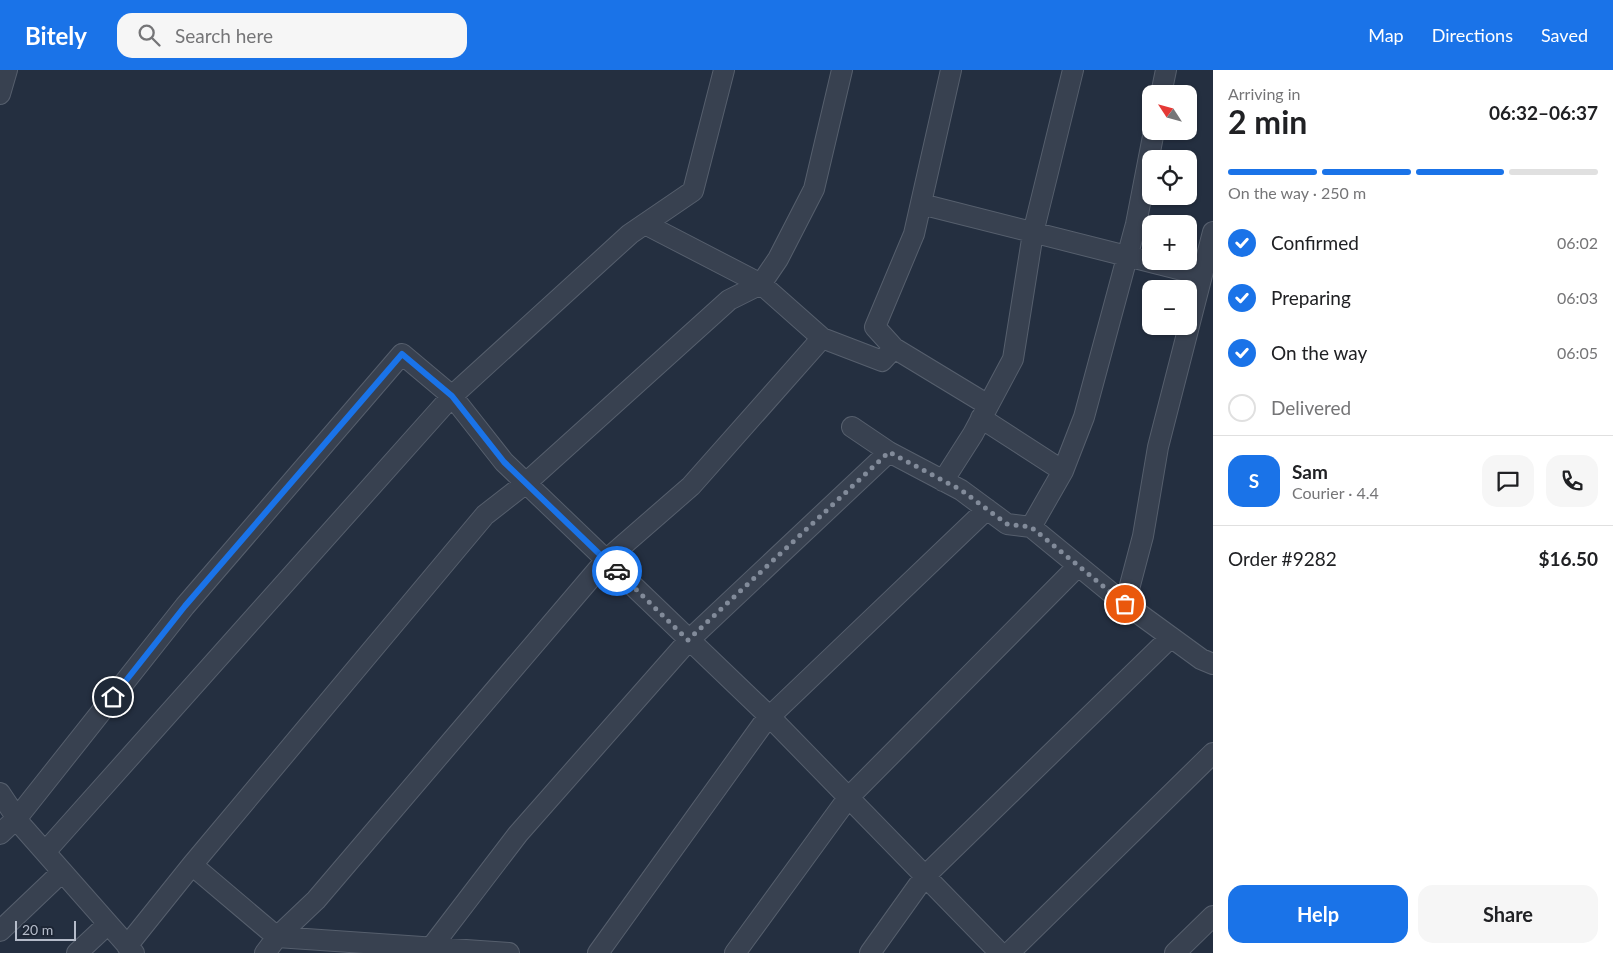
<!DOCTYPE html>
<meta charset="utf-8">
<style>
body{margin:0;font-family:Lato,sans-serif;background:#f6f6f6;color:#202124;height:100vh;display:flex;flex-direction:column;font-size:19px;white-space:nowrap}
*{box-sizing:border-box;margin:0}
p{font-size:16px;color:#757577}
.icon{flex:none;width:28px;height:28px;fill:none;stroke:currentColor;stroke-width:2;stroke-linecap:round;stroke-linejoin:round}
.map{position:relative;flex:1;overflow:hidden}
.panel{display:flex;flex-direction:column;background:#fff;width:400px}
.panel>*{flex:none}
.needle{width:32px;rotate:306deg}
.fabs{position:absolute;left:1142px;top:15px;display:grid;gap:10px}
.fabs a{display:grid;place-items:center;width:55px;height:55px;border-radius:10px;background:#fff;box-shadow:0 1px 4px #0004;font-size:25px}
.scale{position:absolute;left:15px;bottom:12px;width:61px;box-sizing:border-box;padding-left:5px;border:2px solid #b5bcca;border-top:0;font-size:14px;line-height:18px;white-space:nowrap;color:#b5bcca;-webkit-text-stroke:4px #1d2635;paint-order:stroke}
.pin{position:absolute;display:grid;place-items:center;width:42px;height:42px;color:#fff;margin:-21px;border:2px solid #fff;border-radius:50%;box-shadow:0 1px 5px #0007}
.courier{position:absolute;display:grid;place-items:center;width:50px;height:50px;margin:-25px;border:4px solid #1a73e8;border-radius:50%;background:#fff;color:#222;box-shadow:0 1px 6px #0007}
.summary em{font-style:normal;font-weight:700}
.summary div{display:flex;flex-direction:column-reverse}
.summary{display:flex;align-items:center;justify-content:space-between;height:85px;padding:0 15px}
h1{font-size:32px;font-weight:700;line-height:38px}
.bar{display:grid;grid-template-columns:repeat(4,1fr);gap:8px 5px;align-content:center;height:60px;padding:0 15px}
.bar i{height:6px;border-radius:4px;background:#e0e0e0}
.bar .active{background:#1a73e8}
.bar p{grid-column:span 4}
.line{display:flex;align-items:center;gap:12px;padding:0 15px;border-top:1px solid #e0e0e0}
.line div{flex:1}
.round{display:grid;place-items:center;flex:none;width:52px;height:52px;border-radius:15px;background:#f6f6f6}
ol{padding:0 15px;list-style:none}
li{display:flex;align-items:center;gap:15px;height:55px}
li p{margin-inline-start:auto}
li .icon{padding:5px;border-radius:50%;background:#1a73e8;color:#fff;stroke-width:4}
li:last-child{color:#757577}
li i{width:28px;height:28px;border:2px solid #e0e0e0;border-radius:50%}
.primary-button{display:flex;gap:10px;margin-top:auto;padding:10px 15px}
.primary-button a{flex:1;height:58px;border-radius:15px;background:#1a73e8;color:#fff;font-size:20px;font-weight:700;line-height:58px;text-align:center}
.primary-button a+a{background:#f6f6f6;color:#202124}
header{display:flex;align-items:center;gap:30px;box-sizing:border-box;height:70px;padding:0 25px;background:#1a73e8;color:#fff}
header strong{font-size:24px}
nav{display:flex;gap:28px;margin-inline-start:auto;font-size:18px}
.search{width:350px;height:45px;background:#f6f6f6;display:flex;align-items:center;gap:12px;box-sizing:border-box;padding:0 18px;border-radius:15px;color:#757577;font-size:19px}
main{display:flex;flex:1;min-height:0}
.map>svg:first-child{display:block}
</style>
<header>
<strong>Bitely</strong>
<div class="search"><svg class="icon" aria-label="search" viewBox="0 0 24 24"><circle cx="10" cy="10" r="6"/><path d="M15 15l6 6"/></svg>Search here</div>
<nav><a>Map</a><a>Directions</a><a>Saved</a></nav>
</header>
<main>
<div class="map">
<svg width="1213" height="883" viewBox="0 0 1213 883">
<rect width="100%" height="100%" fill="#242f40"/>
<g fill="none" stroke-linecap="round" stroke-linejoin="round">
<g stroke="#565f6d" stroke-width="22">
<path id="minor" d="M0 24 7 0
M1161 24 1166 0
M921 134 1202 205
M645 154 761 214 822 268 882 291 894 278 988 335
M1189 256 1213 162
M894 278 875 257 914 164 951 0
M981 348 1063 401
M852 357 889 382 961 420 1007 454 1031 457 1120 530 1201 589 1213 594
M943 411 973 364 1013 289 1033 163 1073 0
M1031 457 1063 401 1084 347 1136 154 1154 61
M1125 534 1143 466 1158 377 1189 256
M0 723 22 756 134 883
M0 764 17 748 185 536 402 284 452 326 504 392 770 647 1000 883
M45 782 452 326 630 164 693 121 724 0
M192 795 277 867 509 883
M0 861 62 802
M127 876 192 795 485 445 526 413 729 230 761 214 778 189 814 119 842 0
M77 883 108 854
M265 883 277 867 316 830 606 490 691 416 822 268
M427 883 518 764 689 570 889 382
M598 883 765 651 987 439
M735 883 848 728 1078 496
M870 883 925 806 1171 567
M1009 883 1213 683
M1175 883 1213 846"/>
</g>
<use href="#minor" stroke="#384150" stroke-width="20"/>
</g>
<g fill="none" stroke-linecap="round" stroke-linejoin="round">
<path stroke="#828b9a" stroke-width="5" stroke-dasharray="0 9" d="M617 501 688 570 889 382 961 420 1007 454 1031 457 1125 534"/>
<path stroke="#1a73e8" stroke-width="6" d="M113 627 185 536 402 284 452 326 504 392 617 501"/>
</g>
</svg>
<div class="fabs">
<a><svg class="needle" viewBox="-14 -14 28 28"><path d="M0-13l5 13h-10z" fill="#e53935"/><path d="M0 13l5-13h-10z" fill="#757577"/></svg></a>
<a><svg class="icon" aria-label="locate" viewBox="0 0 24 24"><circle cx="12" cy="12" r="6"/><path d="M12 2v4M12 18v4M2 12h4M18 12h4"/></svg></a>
<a>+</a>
<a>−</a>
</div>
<div class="scale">20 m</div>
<div class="pin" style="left:1125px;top:534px;background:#ea580c"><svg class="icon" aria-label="bag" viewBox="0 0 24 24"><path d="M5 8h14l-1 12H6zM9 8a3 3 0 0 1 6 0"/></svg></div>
<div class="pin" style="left:113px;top:627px;background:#1f2937"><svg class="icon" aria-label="home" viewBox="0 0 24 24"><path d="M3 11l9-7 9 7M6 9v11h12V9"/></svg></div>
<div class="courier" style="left:617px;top:501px"><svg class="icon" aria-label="car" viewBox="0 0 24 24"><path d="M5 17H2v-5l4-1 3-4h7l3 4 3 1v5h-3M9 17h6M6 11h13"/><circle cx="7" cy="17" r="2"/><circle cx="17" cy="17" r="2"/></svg></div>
</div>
<section class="panel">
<div class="summary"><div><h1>2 min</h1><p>Arriving in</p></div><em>06:32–06:37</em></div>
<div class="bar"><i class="active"></i><i class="active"></i><i class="active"></i><i></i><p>On the way · 250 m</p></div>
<ol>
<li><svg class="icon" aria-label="check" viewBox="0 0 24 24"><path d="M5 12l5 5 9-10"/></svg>Confirmed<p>06:02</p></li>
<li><svg class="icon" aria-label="check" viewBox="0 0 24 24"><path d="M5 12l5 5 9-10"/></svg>Preparing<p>06:03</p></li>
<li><svg class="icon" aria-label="check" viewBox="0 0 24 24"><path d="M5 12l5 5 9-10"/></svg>On the way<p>06:05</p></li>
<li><i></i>Delivered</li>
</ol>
<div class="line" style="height:90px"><b class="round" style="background:#1a73e8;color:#fff">S</b><div><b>Sam</b><p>Courier · 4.4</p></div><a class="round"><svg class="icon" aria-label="chat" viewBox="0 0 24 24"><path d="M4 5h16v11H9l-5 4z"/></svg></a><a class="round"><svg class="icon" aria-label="phone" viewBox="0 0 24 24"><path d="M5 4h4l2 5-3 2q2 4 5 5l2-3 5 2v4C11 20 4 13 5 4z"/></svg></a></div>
<div class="line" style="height:65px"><div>Order #9282</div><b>$16.50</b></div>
<div class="primary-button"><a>Help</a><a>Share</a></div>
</section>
</main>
